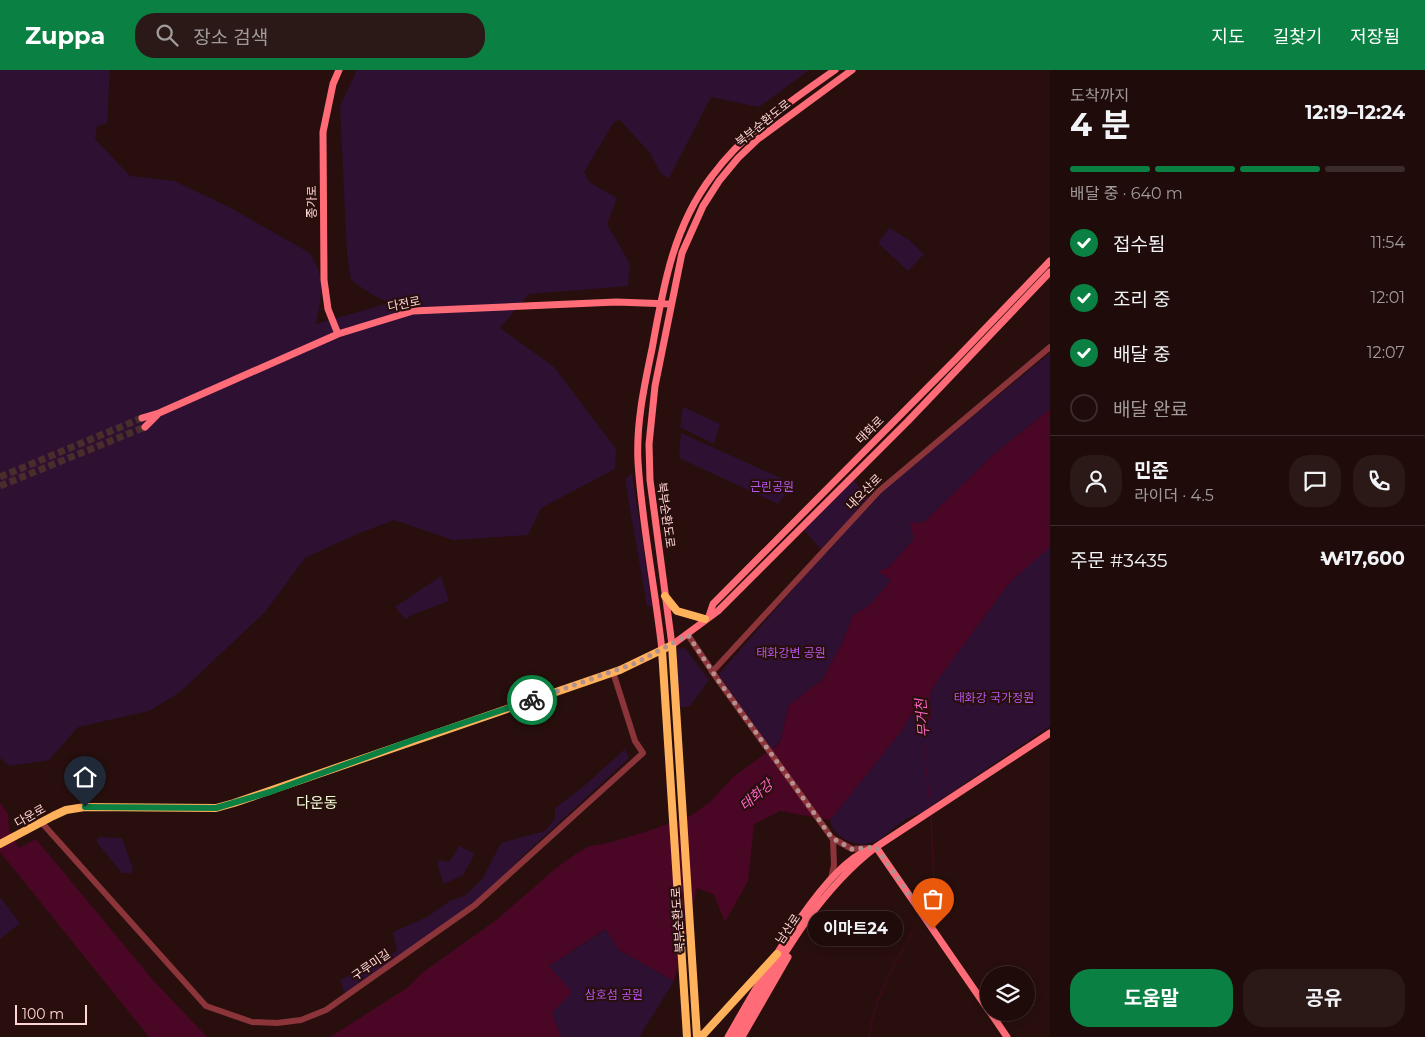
<!DOCTYPE html>
<html lang="ko">
<meta charset="utf-8">
<style>
body{margin:0;font-family:Montserrat,"Noto Sans KR",sans-serif;background:#2b1918;color:#f1f3f6;height:100vh;display:flex;flex-direction:column;font-size:19px;white-space:nowrap}
*{box-sizing:border-box;margin:0}
p{font-size:16px;color:#a19b9c}
.icon{flex:none;width:28px;height:28px;fill:none;stroke:currentColor;stroke-width:2;stroke-linecap:round;stroke-linejoin:round}
.map{position:relative;flex:1;overflow:hidden}
.panel{display:flex;flex-direction:column;background:#1e0b0a;width:375px}
.panel>*{flex:none}
.controls{position:absolute;left:980px;top:896px;display:grid;gap:10px}
.controls a{display:grid;place-items:center;width:55px;height:55px;border-radius:50%;background:#1e0b0a;box-shadow:0 2px 8px #0003,0 0 0 1px #3c2b2b;font-size:25px}
.scale{position:absolute;left:15px;bottom:12px;width:72px;box-sizing:border-box;padding-left:5px;border:2px solid #ffd5d5;border-top:0;font-size:14px;line-height:18px;white-space:nowrap;color:#ffd5d5;-webkit-text-stroke:4px #280f0d;paint-order:stroke}
.pin{position:absolute;display:grid;place-items:center;width:42px;height:42px;color:#fff;margin:-51px -21px;border-radius:50% 50% 50% 0;rotate:-45deg;box-shadow:0 0 5px #0007}
.pin .icon{rotate:45deg}
.courier{position:absolute;display:grid;place-items:center;width:50px;height:50px;margin:-25px;border:4px solid #0b8043;border-radius:50%;background:#fff;color:#222;box-shadow:0 1px 6px #0007}
.bubble{position:absolute;height:35px;border-radius:18px;background:#1e0b0a;box-shadow:0 2px 8px #0003,0 0 0 1px #3c2b2b;font-size:16px;font-weight:700;line-height:35px;text-align:center}
.head em{font-style:normal;font-weight:700}
.head div{display:flex;flex-direction:column-reverse}
.head{display:flex;align-items:center;justify-content:space-between;height:85px;padding:0 20px}
h1{font-size:32px;font-weight:700;line-height:38px}
.bar{display:grid;grid-template-columns:repeat(4,1fr);gap:8px 5px;align-content:center;height:60px;padding:0 20px}
.bar i{height:6px;border-radius:4px;background:#3c2b2b}
.bar .on{background:#0b8043}
.bar p{grid-column:span 4}
.line{display:flex;align-items:center;gap:12px;padding:0 20px;border-top:1px solid #3c2b2b}
.line div{flex:1}
.round{display:grid;place-items:center;flex:none;width:52px;height:52px;border-radius:20px;background:#2b1918}
ol{padding:0 20px;list-style:none}
li{display:flex;align-items:center;gap:15px;height:55px}
li p{margin-inline-start:auto}
li .icon{padding:5px;border-radius:50%;background:#0b8043;color:#fff;stroke-width:4}
li:last-child{color:#a19b9c}
li i{width:28px;height:28px;border:2px solid #3c2b2b;border-radius:50%}
.action{display:flex;gap:10px;margin-top:auto;padding:10px 20px}
.action a{flex:1;height:58px;border-radius:20px;background:#0b8043;color:#fff;font-size:20px;font-weight:700;line-height:58px;text-align:center}
.action a+a{background:#2b1918;color:#f1f3f6}
header{display:flex;align-items:center;gap:30px;box-sizing:border-box;height:70px;padding:0 25px;background:#0b8043;color:#fff}
header strong{font-size:24px}
nav{display:flex;gap:28px;margin-inline-start:auto;font-size:18px}
.search{width:350px;height:45px;background:#2b1918;display:flex;align-items:center;gap:12px;box-sizing:border-box;padding:0 18px;border-radius:20px;color:#a19b9c;font-size:19px}
main{display:flex;flex:1;min-height:0}
.map>svg:first-child{display:block}
</style>
<header>
<strong>Zuppa</strong>
<div class="search"><svg class="icon" aria-label="search" viewBox="0 0 24 24"><circle cx="10" cy="10" r="6"/><path d="M15 15l6 6"/></svg>장소 검색</div>
<nav><a>지도</a><a>길찾기</a><a>저장됨</a></nav>
</header>
<main>
<div class="map">
<svg width="1050" height="967" viewBox="0 0 1050 967">
<rect width="100%" height="100%" fill="#280f0d"/>
<path fill="#2e1033" d="M0 0H110L107 53 97 56 95 69 130 106 174 111 229 137 308 182C327 204 321 228 316 254L389 233 371 224 351 210 347 183 340 36 357 0H809L759 37 711 27 669 108 661 104 650 83 620 50 614 52 584 102 589 112 617 128 607 154 630 194 628 216 529 224 500 258 554 297 616 379 615 399 541 438 528 465 453 470 394 450 357 464 305 488 265 542 180 622 149 641 78 657 49 690 10 696 0 688Z
M889 158 909 170 924 184 908 201 878 173Z
M1050 283V339L994 384 924 452 914 469 888 498 879 501 892 510 871 534 853 546 842 573 822 610 789 635 780 672 771 679 720 608V603L829 478 889 415Z
M683 337 720 354 714 374 680 357Z
M681 363 794 414 778 434 679 388Z
M632 403 652 536H647L625 410Z
M852 408 869 428 821 479 801 457Z
M1050 476V656L921 743C915 745 908 747 903 751 893 757 885 768 874 772 858 779 833 768 830 750L902 660 911 644 931 650 930 623 941 605 1011 511Z
M441 506 449 531 411 545 406 550 395 537Z
M685 578 709 610 690 636 678 638 676 598 678 579Z
M625 679 629 688 525 784 470 839 346 926 340 910 378 893 397 881 393 862 427 847 450 831 466 825 483 808 501 773 545 761 555 748V738L583 717Z
M100 767 122 768 133 799 131 803H122L98 774 96 769Z
M459 776 475 784 463 805 444 814 437 794 439 790 449 792Z
M0 827 20 853 0 869Z
M606 859 619 880 674 911 639 967H561L552 943 549 896Z"/>
<path fill="#490625" d="M1050 339V477L1011 511 941 605 930 623 931 650 911 644 902 660 830 750 780 741 754 754 748 811 725 852 714 825 697 818 674 911 619 880 605 859 549 896 572 922 552 943 561 967H330L407 918 423 902 495 851 555 799 577 783 590 776 608 773 645 762 692 745 710 732 733 707 780 673 789 635 822 610 842 573 853 546 871 534 891 510 878 501 888 498 914 469 910 453 924 452 994 384Z
M0 732 8 744 9 760 19 778 36 769 153 910 207 967H149L0 782Z"/>
<g fill="none" stroke-linecap="round" stroke-linejoin="round">
<path stroke="#490625" stroke-width="1" d="M921 647 930 737
M927 836 934 816 931 744
M869 967C874 927 894 896 913 861"/>
<path stroke="#482d2b" stroke-width="7" stroke-dasharray="7 3.5" stroke-linecap="butt" d="M0 407 142 348
M0 416 145 357"/>
<path stroke="#8b343a" stroke-width="6" d="M688 565 718 610 832 768 852 779 871 778
M712 602 879 421 1050 277
M42 753 206 936 252 952 277 953 301 950 326 940 475 835 643 683 635 671 613 602
M831 809 834 795 833 769"/>
<path stroke="#ff6c77" stroke-width="7" d="M852 0 758 69 738 88 719 111 703 136 682 183 655 316 649 374 650 410 672 575 718 541 908 351 1050 202
M338 264 328 239 324 210 323 62 333 14 339 0
M142 348 159 343 338 264 413 241 616 232 671 234
M145 357 157 345
M709 546 713 534 957 288 1050 191
M662 580C655 518 642 455 638 392 636 354 644 317 652 279 663 218 673 157 712 106 744 62 791 31 835 0
M876 777 989 941
M990 942 1007 967
M728 967C755 921 820 798 868 780
M735 967C775 900 812 826 876 777L1050 663
M742 967 788 887"/>
<path stroke="#ffb15c" stroke-width="8" d="M665 526 677 541 705 549
M662 580 687 967
M0 774 53 746 66 740 85 737 216 738 234 733 620 600 672 575 697 967
M701 967 777 884"/>
</g>
<g fill="none" stroke-linecap="round" stroke-linejoin="round">
<path stroke="#b4908f" stroke-width="5" stroke-dasharray="0 9" d="M532 630 636 593 688 565 718 610 832 768 852 779 876 777 933 859"/>
<path stroke="#0b8043" stroke-width="6" d="M85 737 216 738 270 722 413 670 532 630"/>
</g>
<g text-anchor="middle" stroke-width="4.5" stroke-linejoin="round" paint-order="stroke">
<g font-size="12" fill="#ffd5d5" stroke="#280f0d">
<text transform="translate(763 53) rotate(-39)" y="4">북부순환도로</text>
<text transform="translate(312 132) rotate(-90)" y="4">종가로</text>
<text transform="translate(404 234) rotate(-11)" y="4">다전로</text>
<text transform="translate(870 360) rotate(-45)" y="4">태화로</text>
<text transform="translate(864 422) rotate(-45)" y="4">내오산로</text>
<text transform="translate(666 445) rotate(82)" y="4">북부순환도로</text>
<text transform="translate(30 746) rotate(-29)" y="4">다운로</text>
<text transform="translate(678 850) rotate(-94)" y="4">북부순환도로</text>
<text transform="translate(788 859) rotate(-56)" y="4">남산로</text>
<text transform="translate(371 895) rotate(-35)" y="4">구루미길</text>
</g>
<g font-size="12" fill="#b656ea" stroke="#280f0d">
<text x="772" y="421">근린공원</text>
<text x="791" y="587">태화강변 공원</text>
<text x="994" y="632">태화강 국가정원</text>
<text x="614" y="929">삼호섬 공원</text>
</g>
<g font-size="14" font-style="italic" fill="#ff63c7" stroke="#280f0d">
<text transform="translate(922 648) rotate(-95)" y="5">무거천</text>
<text transform="translate(756 725) rotate(-41)" y="5">태화강</text>
</g>
<g font-size="15" fill="#f4ffd7" stroke="#280f0d">
<text x="317" y="738">다운동</text>
</g>
</g>
</svg>
<div class="controls">
<a><svg class="icon" aria-label="layers" viewBox="0 0 24 24"><path d="M12 4l9 5-9 5-9-5zM3 14l9 5 9-5"/></svg></a>
</div>
<div class="scale">100 m</div>
<div class="pin" style="left:933px;top:859px;background:#ea580c"><svg class="icon" aria-label="bag" viewBox="0 0 24 24"><path d="M5 8h14l-1 12H6zM9 8a3 3 0 0 1 6 0"/></svg></div>
<div class="pin" style="left:85px;top:737px;background:#1f2937"><svg class="icon" aria-label="home" viewBox="0 0 24 24"><path d="M3 11l9-7 9 7M6 9v11h12V9"/></svg></div>
<div class="courier" style="left:532px;top:630px"><svg class="icon" aria-label="bike" viewBox="0 0 24 24"><circle cx="6" cy="16" r="4"/><circle cx="18" cy="16" r="4"/><path d="M6 16l4-8h5l3 8M10 8l3 8H6M13 5h3"/></svg></div>
<div class="bubble" style="left:808px;top:841px;width:95px">이마트24</div>
</div>
<section class="panel">
<div class="head"><div><h1>4 분</h1><p>도착까지</p></div><em>12:19–12:24</em></div>
<div class="bar"><i class="on"></i><i class="on"></i><i class="on"></i><i></i><p>배달 중 · 640 m</p></div>
<ol>
<li><svg class="icon" aria-label="check" viewBox="0 0 24 24"><path d="M5 12l5 5 9-10"/></svg>접수됨<p>11:54</p></li>
<li><svg class="icon" aria-label="check" viewBox="0 0 24 24"><path d="M5 12l5 5 9-10"/></svg>조리 중<p>12:01</p></li>
<li><svg class="icon" aria-label="check" viewBox="0 0 24 24"><path d="M5 12l5 5 9-10"/></svg>배달 중<p>12:07</p></li>
<li><i></i>배달 완료</li>
</ol>
<div class="line" style="height:90px"><a class="round"><svg class="icon" aria-label="person" viewBox="0 0 24 24"><circle cx="12" cy="8" r="4"/><path d="M4 21q1-7 8-7t8 7"/></svg></a><div><b>민준</b><p>라이더 · 4.5</p></div><a class="round"><svg class="icon" aria-label="chat" viewBox="0 0 24 24"><path d="M4 5h16v11H9l-5 4z"/></svg></a><a class="round"><svg class="icon" aria-label="phone" viewBox="0 0 24 24"><path d="M5 4h4l2 5-3 2q2 4 5 5l2-3 5 2v4C11 20 4 13 5 4z"/></svg></a></div>
<div class="line" style="height:65px"><div>주문 #3435</div><b>₩17,600</b></div>
<div class="action"><a>도움말</a><a>공유</a></div>
</section>
</main>
